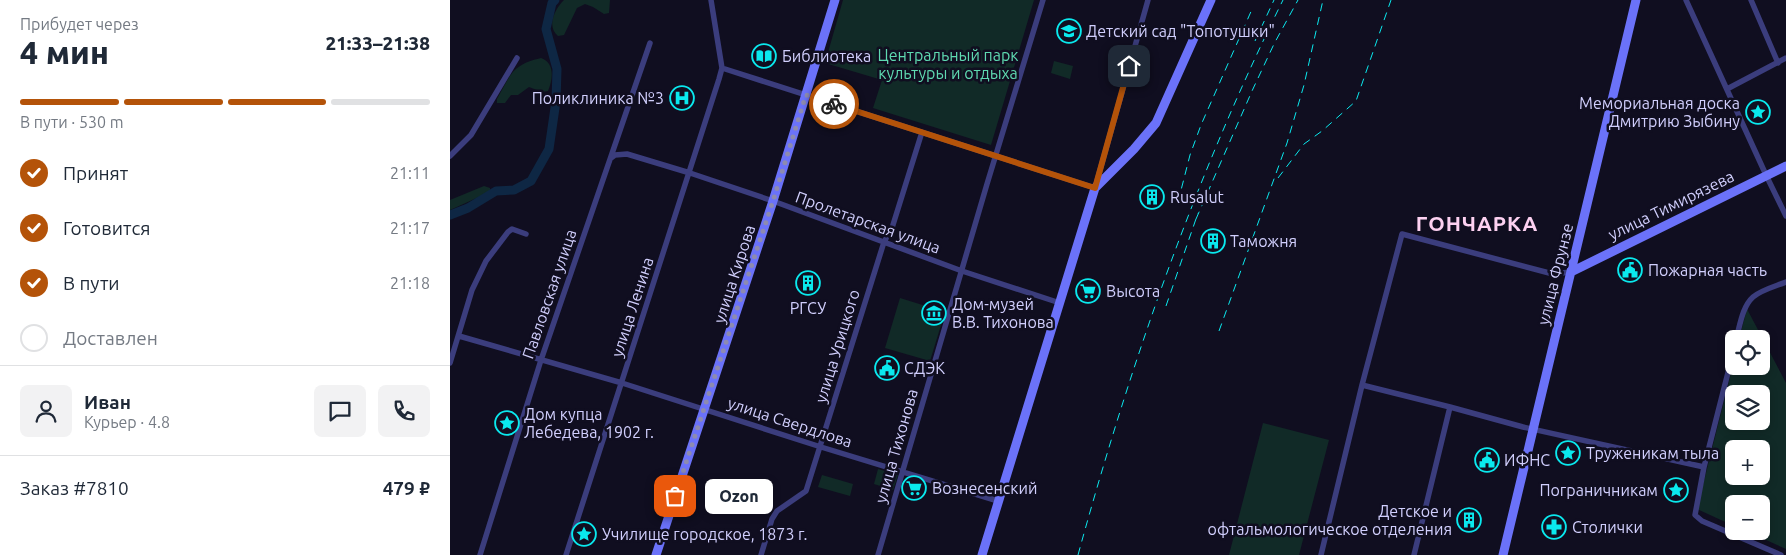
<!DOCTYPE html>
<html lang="ru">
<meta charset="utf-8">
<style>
body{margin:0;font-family:Ubuntu,sans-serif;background:#f2f2f3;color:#1f2937;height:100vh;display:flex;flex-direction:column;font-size:19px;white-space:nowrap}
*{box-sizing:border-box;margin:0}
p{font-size:16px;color:#747a83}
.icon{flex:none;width:28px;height:28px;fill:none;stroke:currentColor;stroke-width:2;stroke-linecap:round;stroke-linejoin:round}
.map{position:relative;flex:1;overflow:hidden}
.sheet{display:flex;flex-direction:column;background:#fff;width:450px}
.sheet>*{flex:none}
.tools{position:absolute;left:1275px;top:330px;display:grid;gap:10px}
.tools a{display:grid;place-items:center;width:45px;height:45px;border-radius:8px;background:#fff;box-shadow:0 2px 8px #0003;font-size:25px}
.pin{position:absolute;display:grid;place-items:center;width:42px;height:42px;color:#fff;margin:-21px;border-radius:10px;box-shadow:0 2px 8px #0006}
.courier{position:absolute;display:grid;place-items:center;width:50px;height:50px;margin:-25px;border:4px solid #b45309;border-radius:50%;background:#fff;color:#222;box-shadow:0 1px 6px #0007}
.bubble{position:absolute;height:35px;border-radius:8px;background:#fff;box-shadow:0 2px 8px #0003;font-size:16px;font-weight:800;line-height:35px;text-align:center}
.head em{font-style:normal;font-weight:800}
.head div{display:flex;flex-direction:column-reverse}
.head{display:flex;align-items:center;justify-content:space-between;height:85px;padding:0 20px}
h1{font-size:32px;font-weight:800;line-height:38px}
.bar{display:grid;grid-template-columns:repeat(4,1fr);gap:8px 5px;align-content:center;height:60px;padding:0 20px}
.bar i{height:6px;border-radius:4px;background:#e0e1e3}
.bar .current{background:#b45309}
.bar p{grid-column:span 4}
.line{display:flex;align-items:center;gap:12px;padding:0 20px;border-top:1px solid #e0e1e3}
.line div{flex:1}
.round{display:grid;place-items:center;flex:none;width:52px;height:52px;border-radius:8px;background:#f2f2f3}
ol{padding:0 20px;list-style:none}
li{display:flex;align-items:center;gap:15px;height:55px}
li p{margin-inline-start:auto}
li .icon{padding:5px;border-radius:50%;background:#b45309;color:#fff;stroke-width:4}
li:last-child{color:#747a83}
li i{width:28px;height:28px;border:2px solid #e0e1e3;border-radius:50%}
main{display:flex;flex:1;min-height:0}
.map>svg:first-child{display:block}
</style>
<main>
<section class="sheet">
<div class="head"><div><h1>4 мин</h1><p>Прибудет через</p></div><em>21:33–21:38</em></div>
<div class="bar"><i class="current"></i><i class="current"></i><i class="current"></i><i></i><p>В пути · 530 m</p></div>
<ol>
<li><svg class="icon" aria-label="check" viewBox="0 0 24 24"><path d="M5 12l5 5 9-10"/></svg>Принят<p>21:11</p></li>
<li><svg class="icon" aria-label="check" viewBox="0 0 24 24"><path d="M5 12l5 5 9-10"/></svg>Готовится<p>21:17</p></li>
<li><svg class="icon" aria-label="check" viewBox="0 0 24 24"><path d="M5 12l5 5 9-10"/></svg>В пути<p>21:18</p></li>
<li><i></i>Доставлен</li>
</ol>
<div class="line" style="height:90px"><a class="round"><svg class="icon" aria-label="person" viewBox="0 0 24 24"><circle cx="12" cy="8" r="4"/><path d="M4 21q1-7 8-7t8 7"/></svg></a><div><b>Иван</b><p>Курьер · 4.8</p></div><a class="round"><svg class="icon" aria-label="chat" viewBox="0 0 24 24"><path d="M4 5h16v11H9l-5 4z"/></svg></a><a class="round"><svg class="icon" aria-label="phone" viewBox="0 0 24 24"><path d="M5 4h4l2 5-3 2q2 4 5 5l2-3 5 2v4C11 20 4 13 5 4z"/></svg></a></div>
<div class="line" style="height:65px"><div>Заказ #7810</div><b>479 ₽</b></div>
</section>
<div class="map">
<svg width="1336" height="555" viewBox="0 0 1336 555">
<rect width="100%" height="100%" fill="#100e20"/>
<path fill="#112a27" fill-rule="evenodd" d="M114 0H160L159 13 154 14 143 7 135 4 127 8 114 35 108 36C96 26 105 9 114 0Z
M393 0H584L541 145 423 108 432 80 375 63Z
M91 58C105 63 103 79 98 91L92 92 79 87 68 95H61L55 103H47V99C61 75 61 65 91 58Z
M604 61 623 66 620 79 601 73Z
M34 186 40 188V192L0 210V200Z
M450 298 495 312 480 361 435 348Z
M1297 309 1336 383V549L1296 531H1311V504H1284V526L1247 509 1284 361V366H1311V339H1289ZM1284 394H1311V421H1284ZM1284 449H1311V476H1284Z
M813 423 879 440 849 555H779Z
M428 469 448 475 443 490 424 484Z
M372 475 403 484 400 496 368 487Z"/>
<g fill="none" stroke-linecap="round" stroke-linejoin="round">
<path stroke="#0e2744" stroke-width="9" d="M0 215 18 208 46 191 64 190 81 181 99 149 106 101 107 69 96 29 102 3 105 0"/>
<path stroke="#3b3d7d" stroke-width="5.5" d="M1236 0 1316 175 1336 216
M1301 0 1328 63
M272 68 645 188 698 0
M1277 89 1336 58
M0 156 21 135 67 58
M161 158 165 155 177 154 240 173 323 201 512 271 610 303
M9 336 172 383 371 447 548 501
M1286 339C1290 326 1292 307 1303 297 1311 290 1326 286 1336 282
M1284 349 1254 467 1245 515 1252 521 1331 555
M0 363 22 290 36 261 58 232 62 229 76 234
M912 385 1000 407 1073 427 1254 467
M30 555 91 360 200 43
M116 555 269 79 272 68 261 0
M311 555 322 519 327 511 356 491 434 242 442 228 472 132
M428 555 537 184 593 0
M871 555 912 385 952 234 1103 274 1121 272
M964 555 1000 407"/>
<path stroke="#6b72f9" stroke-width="9" d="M1121 272 1336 166
M206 555 323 201 385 0
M532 555 645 188 684 149 706 123 761 0
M1053 555 1186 0"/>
<path stroke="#0ae9ee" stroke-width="1" stroke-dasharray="8 6" stroke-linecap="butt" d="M805 41 824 0
M828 178 854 144 872 131 906 101 941 0
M728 202 740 155 751 125 803 7
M746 219 802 91 824 44 848 0
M716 306 748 213
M769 331 837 143 854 85 873 0
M628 555C680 365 745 177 833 0"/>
</g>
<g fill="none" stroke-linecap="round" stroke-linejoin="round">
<path stroke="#8d8bb0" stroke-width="5" stroke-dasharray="0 9" d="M225 496 323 201 356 95 384 104"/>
<path stroke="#b45309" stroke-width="6" d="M384 104 645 188 679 66"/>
</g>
<defs>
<g id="school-ring" transform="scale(1.25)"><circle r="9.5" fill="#100e20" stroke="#0ae9ee" stroke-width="1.5"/><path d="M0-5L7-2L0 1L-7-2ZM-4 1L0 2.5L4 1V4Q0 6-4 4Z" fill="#0ae9ee"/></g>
<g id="library-ring" transform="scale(1.25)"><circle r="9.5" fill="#100e20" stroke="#0ae9ee" stroke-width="1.5"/><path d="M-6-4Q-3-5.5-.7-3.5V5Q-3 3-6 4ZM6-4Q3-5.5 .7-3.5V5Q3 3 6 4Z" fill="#0ae9ee"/></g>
<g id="hospital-ring" transform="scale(1.25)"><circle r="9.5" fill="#100e20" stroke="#0ae9ee" stroke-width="1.5"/><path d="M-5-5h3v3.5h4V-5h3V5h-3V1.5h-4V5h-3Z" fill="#0ae9ee"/></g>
<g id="sight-ring" transform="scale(1.25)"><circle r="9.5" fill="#100e20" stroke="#0ae9ee" stroke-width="1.5"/><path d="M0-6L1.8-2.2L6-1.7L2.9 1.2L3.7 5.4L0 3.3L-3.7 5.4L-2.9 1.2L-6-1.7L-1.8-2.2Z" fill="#0ae9ee"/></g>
<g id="building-ring" transform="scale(1.25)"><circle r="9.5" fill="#100e20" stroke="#0ae9ee" stroke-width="1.5"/><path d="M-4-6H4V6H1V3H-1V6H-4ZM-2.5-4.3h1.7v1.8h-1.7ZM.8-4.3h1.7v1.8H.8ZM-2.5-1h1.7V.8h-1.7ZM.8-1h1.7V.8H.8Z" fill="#0ae9ee"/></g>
<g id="civic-ring" transform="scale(1.25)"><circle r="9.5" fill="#100e20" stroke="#0ae9ee" stroke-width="1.5"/><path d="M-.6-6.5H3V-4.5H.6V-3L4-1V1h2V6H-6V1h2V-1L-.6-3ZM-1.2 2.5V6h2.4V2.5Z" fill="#0ae9ee"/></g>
<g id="supermarket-ring" transform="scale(1.25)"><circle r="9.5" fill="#100e20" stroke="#0ae9ee" stroke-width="1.5"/><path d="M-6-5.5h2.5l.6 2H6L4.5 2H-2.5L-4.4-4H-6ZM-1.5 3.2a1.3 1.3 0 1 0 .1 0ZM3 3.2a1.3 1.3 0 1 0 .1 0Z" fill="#0ae9ee"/></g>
<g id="museum-ring" transform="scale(1.25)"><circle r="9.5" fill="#100e20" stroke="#0ae9ee" stroke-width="1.5"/><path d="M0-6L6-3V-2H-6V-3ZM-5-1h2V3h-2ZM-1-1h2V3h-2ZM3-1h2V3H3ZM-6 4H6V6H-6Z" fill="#0ae9ee"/></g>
<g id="pharmacy-ring" transform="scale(1.25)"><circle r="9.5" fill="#100e20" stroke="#0ae9ee" stroke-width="1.5"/><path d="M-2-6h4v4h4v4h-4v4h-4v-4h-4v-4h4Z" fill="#0ae9ee"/></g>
</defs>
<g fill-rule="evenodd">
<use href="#school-ring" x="619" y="31"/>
<use href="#library-ring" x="314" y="56"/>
<use href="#hospital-ring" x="232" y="98"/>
<use href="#sight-ring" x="1308" y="112"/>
<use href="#building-ring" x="702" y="197"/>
<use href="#building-ring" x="763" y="241"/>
<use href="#civic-ring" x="1180" y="270"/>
<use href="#building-ring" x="358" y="283"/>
<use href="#supermarket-ring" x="638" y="291"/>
<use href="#museum-ring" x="484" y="313"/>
<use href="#civic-ring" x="437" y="368"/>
<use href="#sight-ring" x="57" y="423"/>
<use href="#sight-ring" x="1118" y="453"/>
<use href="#civic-ring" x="1037" y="460"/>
<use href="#supermarket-ring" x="464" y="488"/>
<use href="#sight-ring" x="1226" y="490"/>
<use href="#building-ring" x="1019" y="520"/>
<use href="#pharmacy-ring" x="1104" y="527"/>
<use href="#sight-ring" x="134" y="534"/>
</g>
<g text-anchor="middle" stroke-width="5" stroke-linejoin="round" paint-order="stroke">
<g font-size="16" fill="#d1cffd" stroke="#100e20" text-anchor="start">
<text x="636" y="37">Детский сад "Топотушки"</text>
<text x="332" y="62">Библиотека</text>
<text x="214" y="104" text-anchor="end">Поликлиника №3</text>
<text x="1290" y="109" text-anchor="end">Мемориальная доска<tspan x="1290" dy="18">Дмитрию Зыбину</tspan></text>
<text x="720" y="203">Rusalut</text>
<text x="780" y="247">Таможня</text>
<text x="1198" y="276">Пожарная часть</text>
<text x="656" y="297">Высота</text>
<text x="502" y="310">Дом-музей<tspan x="502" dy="18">В.В. Тихонова</tspan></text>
<text x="358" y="314" text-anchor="middle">РГСУ</text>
<text x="454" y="374">СДЭК</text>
<text x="74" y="420">Дом купца<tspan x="74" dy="18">Лебедева, 1902 г.</tspan></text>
<text x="1136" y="459">Труженикам тыла</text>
<text x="1054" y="466">ИФНС</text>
<text x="482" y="494">Вознесенский</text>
<text x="1208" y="496" text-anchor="end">Пограничникам</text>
<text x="1002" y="517" text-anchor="end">Детское и<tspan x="1002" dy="18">офтальмологическое отделения</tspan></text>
<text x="1122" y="533">Столички</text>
<text x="152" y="540">Училище городское, 1873 г.</text>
</g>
<g font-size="16" fill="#5fdab1" stroke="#100e20">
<text x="498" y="61">Центральный парк<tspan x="498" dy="18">культуры и отдыха</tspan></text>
</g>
<g font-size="16" fill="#d1cffd" stroke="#100e20">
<text transform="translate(1221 205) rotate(-26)" y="6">улица Тимирязева</text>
<text transform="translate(418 222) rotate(20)" y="6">Пролетарская улица</text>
<text transform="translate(284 274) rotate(-72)" y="6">улица Кирова</text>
<text transform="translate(1105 274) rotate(-76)" y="6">улица Фрунзе</text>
<text transform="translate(99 294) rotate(-71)" y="6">Павловская улица</text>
<text transform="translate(182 307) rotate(-72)" y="6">улица Ленина</text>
<text transform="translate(387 346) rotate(-73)" y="6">улица Урицкого</text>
<text transform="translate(340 422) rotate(18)" y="6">улица Свердлова</text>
<text transform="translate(446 446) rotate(-74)" y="6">улица Тихонова</text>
</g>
<g font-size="21" font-weight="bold" letter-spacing="1" fill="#fdd1f1" stroke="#100e20">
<text x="1027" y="231">ГОНЧАРКА</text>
</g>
</g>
</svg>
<div class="tools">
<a><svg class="icon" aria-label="locate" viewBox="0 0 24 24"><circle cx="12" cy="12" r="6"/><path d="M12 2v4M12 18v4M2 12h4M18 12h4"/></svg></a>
<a><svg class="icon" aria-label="layers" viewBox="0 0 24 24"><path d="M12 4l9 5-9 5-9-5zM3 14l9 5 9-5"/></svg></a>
<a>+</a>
<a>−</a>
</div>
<div class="pin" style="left:225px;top:496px;background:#ea580c"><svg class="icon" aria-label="bag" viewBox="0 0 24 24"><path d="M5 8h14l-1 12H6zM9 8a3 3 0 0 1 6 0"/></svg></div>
<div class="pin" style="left:679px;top:66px;background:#1f2937"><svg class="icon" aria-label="home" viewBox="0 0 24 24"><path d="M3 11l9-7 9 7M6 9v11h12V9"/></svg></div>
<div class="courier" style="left:384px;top:104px"><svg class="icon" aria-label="bike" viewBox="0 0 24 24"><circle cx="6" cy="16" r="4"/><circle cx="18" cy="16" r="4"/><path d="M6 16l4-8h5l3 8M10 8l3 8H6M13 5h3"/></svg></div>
<div class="bubble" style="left:255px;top:479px;width:68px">Ozon</div>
</div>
</main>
